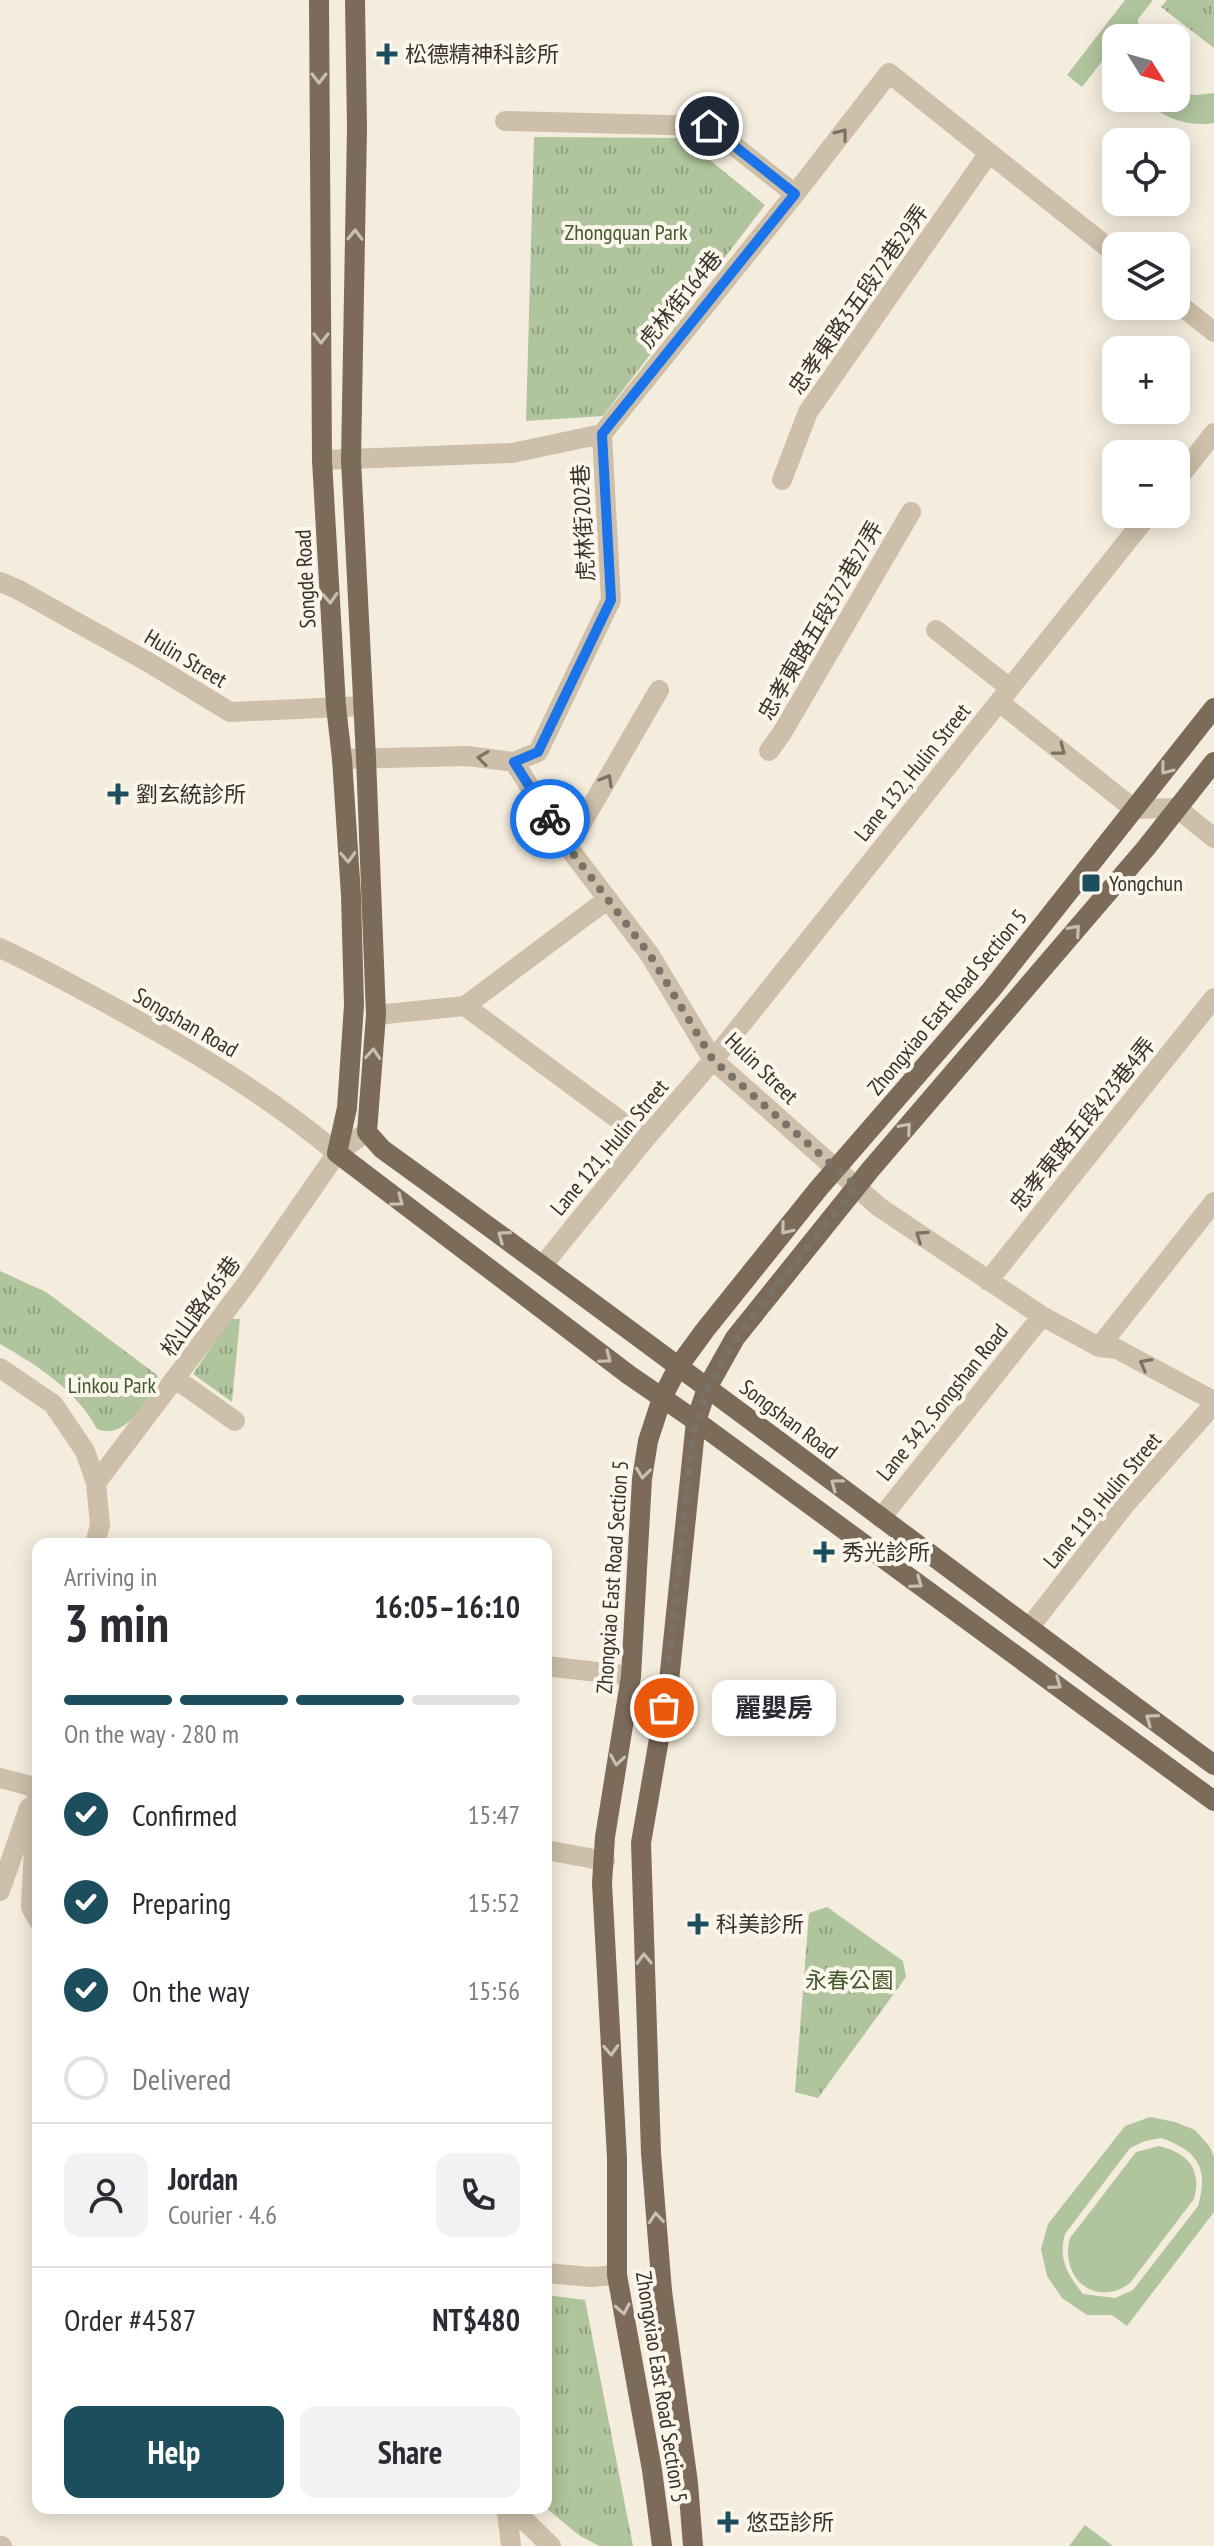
<!DOCTYPE html>
<meta charset="utf-8">
<style>
body{margin:0;font-family:"PT Sans Narrow","Noto Sans TC",sans-serif;background:#f2f2f3;color:#2b2b33;height:100vh;display:flex;flex-direction:column;font-size:30px;white-space:nowrap}
*{box-sizing:border-box;margin:0}
p{font-size:26px;color:#7c7c81}
.icon{flex:none;width:44px;height:44px;fill:none;stroke:currentColor;stroke-width:2;stroke-linecap:round;stroke-linejoin:round}
.map{position:relative;flex:1;overflow:hidden}
.sheet{position:absolute;left:32px;top:1538px;width:520px;height:976px;display:flex;flex-direction:column;background:#fff;border-radius:16px;box-shadow:0 4px 20px #0003}
.sheet>*{flex:none}
.needle{width:52px;rotate:127deg}
.fabs{position:absolute;left:1102px;top:24px;display:grid;gap:16px}
.fabs a{display:grid;place-items:center;width:88px;height:88px;border-radius:16px;background:#fff;box-shadow:0 4px 20px #0003;font-size:40px}
.pin{position:absolute;display:grid;place-items:center;width:68px;height:68px;color:#fff;margin:-34px;border:4px solid #fff;border-radius:50%;box-shadow:0 2px 8px #0007}
.courier{position:absolute;display:grid;place-items:center;width:80px;height:80px;margin:-40px;border:6px solid #1a73e8;border-radius:50%;background:#fff;color:#222;box-shadow:0 2px 10px #0007}
.bubble{position:absolute;height:56px;border-radius:16px;background:#fff;box-shadow:0 4px 20px #0003;font-size:26px;font-weight:700;line-height:56px;text-align:center}
.headline em{font-style:normal;font-weight:700}
.headline div{display:flex;flex-direction:column-reverse}
.headline{display:flex;align-items:center;justify-content:space-between;height:136px;padding:0 32px}
h1{font-size:52px;font-weight:700;line-height:60px}
.bar{display:grid;grid-template-columns:repeat(4,1fr);gap:12px 8px;align-content:center;height:96px;padding:0 32px}
.bar i{height:10px;border-radius:6px;background:#e1e1e2}
.bar .on{background:#1c4e5d}
.bar p{grid-column:span 4}
.line{display:flex;align-items:center;gap:20px;padding:0 32px;border-top:2px solid #e1e1e2}
.line div{flex:1}
.round{display:grid;place-items:center;flex:none;width:84px;height:84px;border-radius:16px;background:#f2f2f3}
ol{padding:0 32px;list-style:none}
li{display:flex;align-items:center;gap:24px;height:88px}
li p{margin-inline-start:auto}
li .icon{padding:8px;border-radius:50%;background:#1c4e5d;color:#fff;stroke-width:4}
li:last-child{color:#7c7c81}
li i{width:44px;height:44px;border:4px solid #e1e1e2;border-radius:50%}
.cta{display:flex;gap:16px;margin-top:auto;padding:16px 32px}
.cta a{flex:1;height:92px;border-radius:16px;background:#1c4e5d;color:#fff;font-size:32px;font-weight:700;line-height:92px;text-align:center}
.cta a+a{background:#f2f2f3;color:#2b2b33}
.map>svg:first-child{display:block}
</style>
<div class="map">
<svg width="1214" height="2546" viewBox="0 0 1214 2546">
<defs>
<pattern id="grass-tufts" width="24" height="20" patternUnits="userSpaceOnUse" patternTransform="scale(2)"><rect width="24" height="20" fill="#b0c49d"/><path d="M3 7l-1-3M5 7V3M7 7l1-3M15 17l-1-3M17 17v-4M19 17l1-3" fill="none" stroke="#90a080"/></pattern>
</defs>
<rect width="100%" height="100%" fill="#f4edde"/>
<path fill="url(#grass-tufts)" d="M1167 0H1214V48L1161 7Z
M534 137 683 138 765 205 603 416 526 421Z
M0 1271 46 1292 157 1375 159 1382C145 1403 126 1440 97 1429 77 1391 37 1365 0 1344Z
M230 1319H240L232 1402 193 1374Z
M827 1907 903 1961 906 1977 818 2098 795 2092 809 1913Z
M546 2295 585 2300 633 2546H599L580 2536 546 2508Z
M1085 2525 1113 2546H1069Z"/>
<path fill="#b0c49d" fill-rule="evenodd" d="M1125 0H1153L1138 19 1139 38H1116V52L1114 46 1082 87 1067 75Z
M1176 93 1196 95 1214 93V123C1185 127 1163 118 1142 98H1176Z
M1150 2117 1175 2122 1195 2130 1210 2147 1214 2157V2212L1127 2326 1112 2315H1087L1062 2298 1047 2276 1041 2249 1048 2224 1125 2126ZM1161 2138C1198 2151 1209 2168 1198 2206L1133 2290 1115 2298 1083 2294C1067 2274 1058 2259 1065 2234L1130 2148 1145 2141Z
M1159 2146C1188 2153 1202 2169 1194 2199L1130 2283C1095 2309 1059 2277 1070 2238L1136 2152Z"/>
<g fill="none" stroke-linecap="round" stroke-linejoin="round">
<path stroke="#cdbfa9" stroke-width="20" d="M505 121 709 126 795 194
M1176 302 1214 332
M602 434 795 194 889 73 1116 254
M322 460 512 453 602 434
M782 480 808 412 989 153
M1176 481 1214 433
M0 582 17 589 148 662 230 712 363 706
M936 630 1010 688
M999 702 1134 809 1177 808 1214 838
M769 751 782 733 911 512
M342 759 468 756 514 762 568 847 650 955 713 1060 879 1207 1042 1316 1099 1347 1117 1349 1214 1401
M514 762 538 752 611 600 602 434
M568 847 659 690
M0 948C43 968 84 991 126 1014 200 1055 271 1098 337 1153
M465 1006 645 1139
M376 1015 465 1006 608 899
M543 1265 645 1139 713 1060 1149 514
M988 1281 1214 998
M1099 1347 1214 1202
M0 1368 53 1404 85 1451 96 1483 100 1525 95 1544
M176 1379 235 1421
M96 1483 247 1283 337 1153 367 1132
M881 1518 1042 1316
M1029 1628 1124 1506 1214 1404
M546 1666 631 1676
M0 1778 38 1788
M37 1788 31 1907 38 1920
M546 1850 605 1861
M0 1891 29 1808
M546 2273 591 2277 617 2275
M504 2508 520 2516 551 2546
M507 2511 511 2546
M0 2546H2"/>
<path stroke="#7c6b59" stroke-width="20" d="M319 0 322 460 336 706 342 759 351 895 354 1005 347 1108 337 1153 629 1375 696 1421 1214 1801
M355 0 357 128 351 460 366 758 376 1015 367 1132 382 1149C662 1351 936 1560 1214 1765
M662 2546 652 2470 617 2275V2158L602 1883 605 1837 631 1676 642 1479 648 1441 662 1398 678 1367 705 1330 819 1188 991 990 1214 708
M693 2546 688 2483 662 2291 651 2153 641 1843 669 1681 696 1421 707 1388 735 1338 870 1170 1146 848 1214 762"/>
</g>
<defs><path id="oneway-chevron" d="M-2-3.5L2.5 0L-2 3.5" fill="none" stroke-width="1.6" stroke-linecap="round" stroke-linejoin="round" transform="scale(2)"/></defs>
<g stroke="#c8beb1">
<use href="#oneway-chevron" transform="translate(319 78) rotate(90)"/>
<use href="#oneway-chevron" transform="translate(355 235) rotate(-89)"/>
<use href="#oneway-chevron" transform="translate(321 338) rotate(90)"/>
<use href="#oneway-chevron" transform="translate(330 598) rotate(87)"/>
<use href="#oneway-chevron" transform="translate(1166 769) rotate(128)"/>
<use href="#oneway-chevron" transform="translate(348 857) rotate(87)"/>
<use href="#oneway-chevron" transform="translate(1075 930) rotate(-49)"/>
<use href="#oneway-chevron" transform="translate(373 1054) rotate(-86)"/>
<use href="#oneway-chevron" transform="translate(906 1128) rotate(-49)"/>
<use href="#oneway-chevron" transform="translate(398 1201) rotate(37)"/>
<use href="#oneway-chevron" transform="translate(786 1229) rotate(129)"/>
<use href="#oneway-chevron" transform="translate(503 1236) rotate(-144)"/>
<use href="#oneway-chevron" transform="translate(606 1358) rotate(37)"/>
<use href="#oneway-chevron" transform="translate(643 1473) rotate(97)"/>
<use href="#oneway-chevron" transform="translate(836 1484) rotate(-143)"/>
<use href="#oneway-chevron" transform="translate(917 1583) rotate(36)"/>
<use href="#oneway-chevron" transform="translate(1056 1684) rotate(36)"/>
<use href="#oneway-chevron" transform="translate(1151 1719) rotate(-144)"/>
<use href="#oneway-chevron" transform="translate(617 1760) rotate(99)"/>
<use href="#oneway-chevron" transform="translate(644 1959) rotate(-92)"/>
<use href="#oneway-chevron" transform="translate(611 2050) rotate(87)"/>
<use href="#oneway-chevron" transform="translate(656 2218) rotate(-95)"/>
<use href="#oneway-chevron" transform="translate(623 2309) rotate(80)"/>
</g>
<g stroke="#7c7163">
<use href="#oneway-chevron" transform="translate(842 134) rotate(-52)"/>
<use href="#oneway-chevron" transform="translate(1060 750) rotate(38)"/>
<use href="#oneway-chevron" transform="translate(483 758) rotate(-172)"/>
<use href="#oneway-chevron" transform="translate(607 780) rotate(-60)"/>
<use href="#oneway-chevron" transform="translate(921 1236) rotate(-146)"/>
<use href="#oneway-chevron" transform="translate(1145 1364) rotate(-152)"/>
</g>
<g fill="none" stroke-linecap="round" stroke-linejoin="round">
<path stroke="#7a7368" stroke-width="8" stroke-dasharray="0 14.4" d="M550 819 568 847 650 955 713 1060 857 1187C833 1216 810 1245 787 1274 745 1326 702 1376 692 1444L664 1708"/>
<path stroke="#1a73e8" stroke-width="10" d="M550 819 514 762 538 752 611 600 602 434 795 194 709 126"/>
</g>
<g fill="#1c4e5d" stroke="#fbf6eb" stroke-width="3">
<path d="M383 42h8v8h8v8h-8v8h-8v-8h-8v-8h8z"/>
<path d="M114 782h8v8h8v8h-8v8h-8v-8h-8v-8h8z"/>
<rect x="1081" y="873" width="20" height="20" rx="4"/>
<path d="M820 1540h8v8h8v8h-8v8h-8v-8h-8v-8h8z"/>
<path d="M694 1912h8v8h8v8h-8v8h-8v-8h-8v-8h8z"/>
<path d="M724 2510h8v8h8v8h-8v8h-8v-8h-8v-8h8z"/>
</g>
<g text-anchor="middle" stroke-width="8" stroke-linejoin="round" paint-order="stroke">
<g font-size="22" fill="#393129" stroke="#fbf6eb" text-anchor="start">
<text x="405" y="62">松德精神科診所</text>
<text x="136" y="802">劉玄統診所</text>
<text x="1109" y="891">Yongchun</text>
<text x="842" y="1560">秀光診所</text>
<text x="716" y="1932">科美診所</text>
<text x="746" y="2530">悠亞診所</text>
</g>
<g font-size="22" fill="#41592b" stroke="#fbf6eb">
<text x="626" y="240">Zhongquan Park</text>
<text x="112" y="1393">Linkou Park</text>
<text x="849" y="1988">永春公園</text>
</g>
<g font-size="22" fill="#393129" stroke="#fbf6eb">
<text transform="translate(680 299) rotate(-51)" y="8">虎林街164巷</text>
<text transform="translate(858 299) rotate(-55)" y="8">忠孝東路3五段72巷29弄</text>
<text transform="translate(583 523) rotate(-93)" y="8">虎林街202巷</text>
<text transform="translate(305 579) rotate(-93)" y="8">Songde Road</text>
<text transform="translate(820 620) rotate(-60)" y="8">忠孝東路五段372巷27弄</text>
<text transform="translate(186 658) rotate(31)" y="8">Hulin Street</text>
<text transform="translate(912 772) rotate(-51)" y="8">Lane 132, Hulin Street</text>
<text transform="translate(947 1002) rotate(-50)" y="8">Zhongxiao East Road Section 5</text>
<text transform="translate(186 1022) rotate(30)" y="8">Songshan Road</text>
<text transform="translate(762 1068) rotate(44)" y="8">Hulin Street</text>
<text transform="translate(1082 1124) rotate(-51)" y="8">忠孝東路五段423巷4弄</text>
<text transform="translate(609 1147) rotate(-50)" y="8">Lane 121, Hulin Street</text>
<text transform="translate(200 1306) rotate(-54)" y="8">松山路465巷</text>
<text transform="translate(942 1402) rotate(-51)" y="8">Lane 342, Songshan Road</text>
<text transform="translate(789 1419) rotate(37)" y="8">Songshan Road</text>
<text transform="translate(1102 1500) rotate(-50)" y="8">Lane 119, Hulin Street</text>
<text transform="translate(612 1577) rotate(-86)" y="8">Zhongxiao East Road Section 5</text>
<text transform="translate(662 2387) rotate(81)" y="8">Zhongxiao East Road Section 5</text>
</g>
</g>
</svg>
<div class="fabs">
<a><svg class="needle" viewBox="-14 -14 28 28"><path d="M0-13l5 13h-10z" fill="#e53935"/><path d="M0 13l5-13h-10z" fill="#7c7c81"/></svg></a>
<a><svg class="icon" aria-label="locate" viewBox="0 0 24 24"><circle cx="12" cy="12" r="6"/><path d="M12 2v4M12 18v4M2 12h4M18 12h4"/></svg></a>
<a><svg class="icon" aria-label="layers" viewBox="0 0 24 24"><path d="M12 4l9 5-9 5-9-5zM3 14l9 5 9-5"/></svg></a>
<a>+</a>
<a>−</a>
</div>
<div class="pin" style="left:664px;top:1708px;background:#ea580c"><svg class="icon" aria-label="bag" viewBox="0 0 24 24"><path d="M5 8h14l-1 12H6zM9 8a3 3 0 0 1 6 0"/></svg></div>
<div class="pin" style="left:709px;top:126px;background:#1f2937"><svg class="icon" aria-label="home" viewBox="0 0 24 24"><path d="M3 11l9-7 9 7M6 9v11h12V9"/></svg></div>
<div class="courier" style="left:550px;top:819px"><svg class="icon" aria-label="bike" viewBox="0 0 24 24"><circle cx="6" cy="16" r="4"/><circle cx="18" cy="16" r="4"/><path d="M6 16l4-8h5l3 8M10 8l3 8H6M13 5h3"/></svg></div>
<div class="bubble" style="left:712px;top:1680px;width:124px">麗嬰房</div>
<section class="sheet">
<div class="headline"><div><h1>3 min</h1><p>Arriving in</p></div><em>16:05–16:10</em></div>
<div class="bar"><i class="on"></i><i class="on"></i><i class="on"></i><i></i><p>On the way · 280 m</p></div>
<ol>
<li><svg class="icon" aria-label="check" viewBox="0 0 24 24"><path d="M5 12l5 5 9-10"/></svg>Confirmed<p>15:47</p></li>
<li><svg class="icon" aria-label="check" viewBox="0 0 24 24"><path d="M5 12l5 5 9-10"/></svg>Preparing<p>15:52</p></li>
<li><svg class="icon" aria-label="check" viewBox="0 0 24 24"><path d="M5 12l5 5 9-10"/></svg>On the way<p>15:56</p></li>
<li><i></i>Delivered</li>
</ol>
<div class="line" style="height:144px"><a class="round"><svg class="icon" aria-label="person" viewBox="0 0 24 24"><circle cx="12" cy="8" r="4"/><path d="M4 21q1-7 8-7t8 7"/></svg></a><div><b>Jordan</b><p>Courier · 4.6</p></div><a class="round"><svg class="icon" aria-label="phone" viewBox="0 0 24 24"><path d="M5 4h4l2 5-3 2q2 4 5 5l2-3 5 2v4C11 20 4 13 5 4z"/></svg></a></div>
<div class="line" style="height:104px"><div>Order #4587</div><b>NT$480</b></div>
<div class="cta"><a>Help</a><a>Share</a></div>
</section>
</div>
